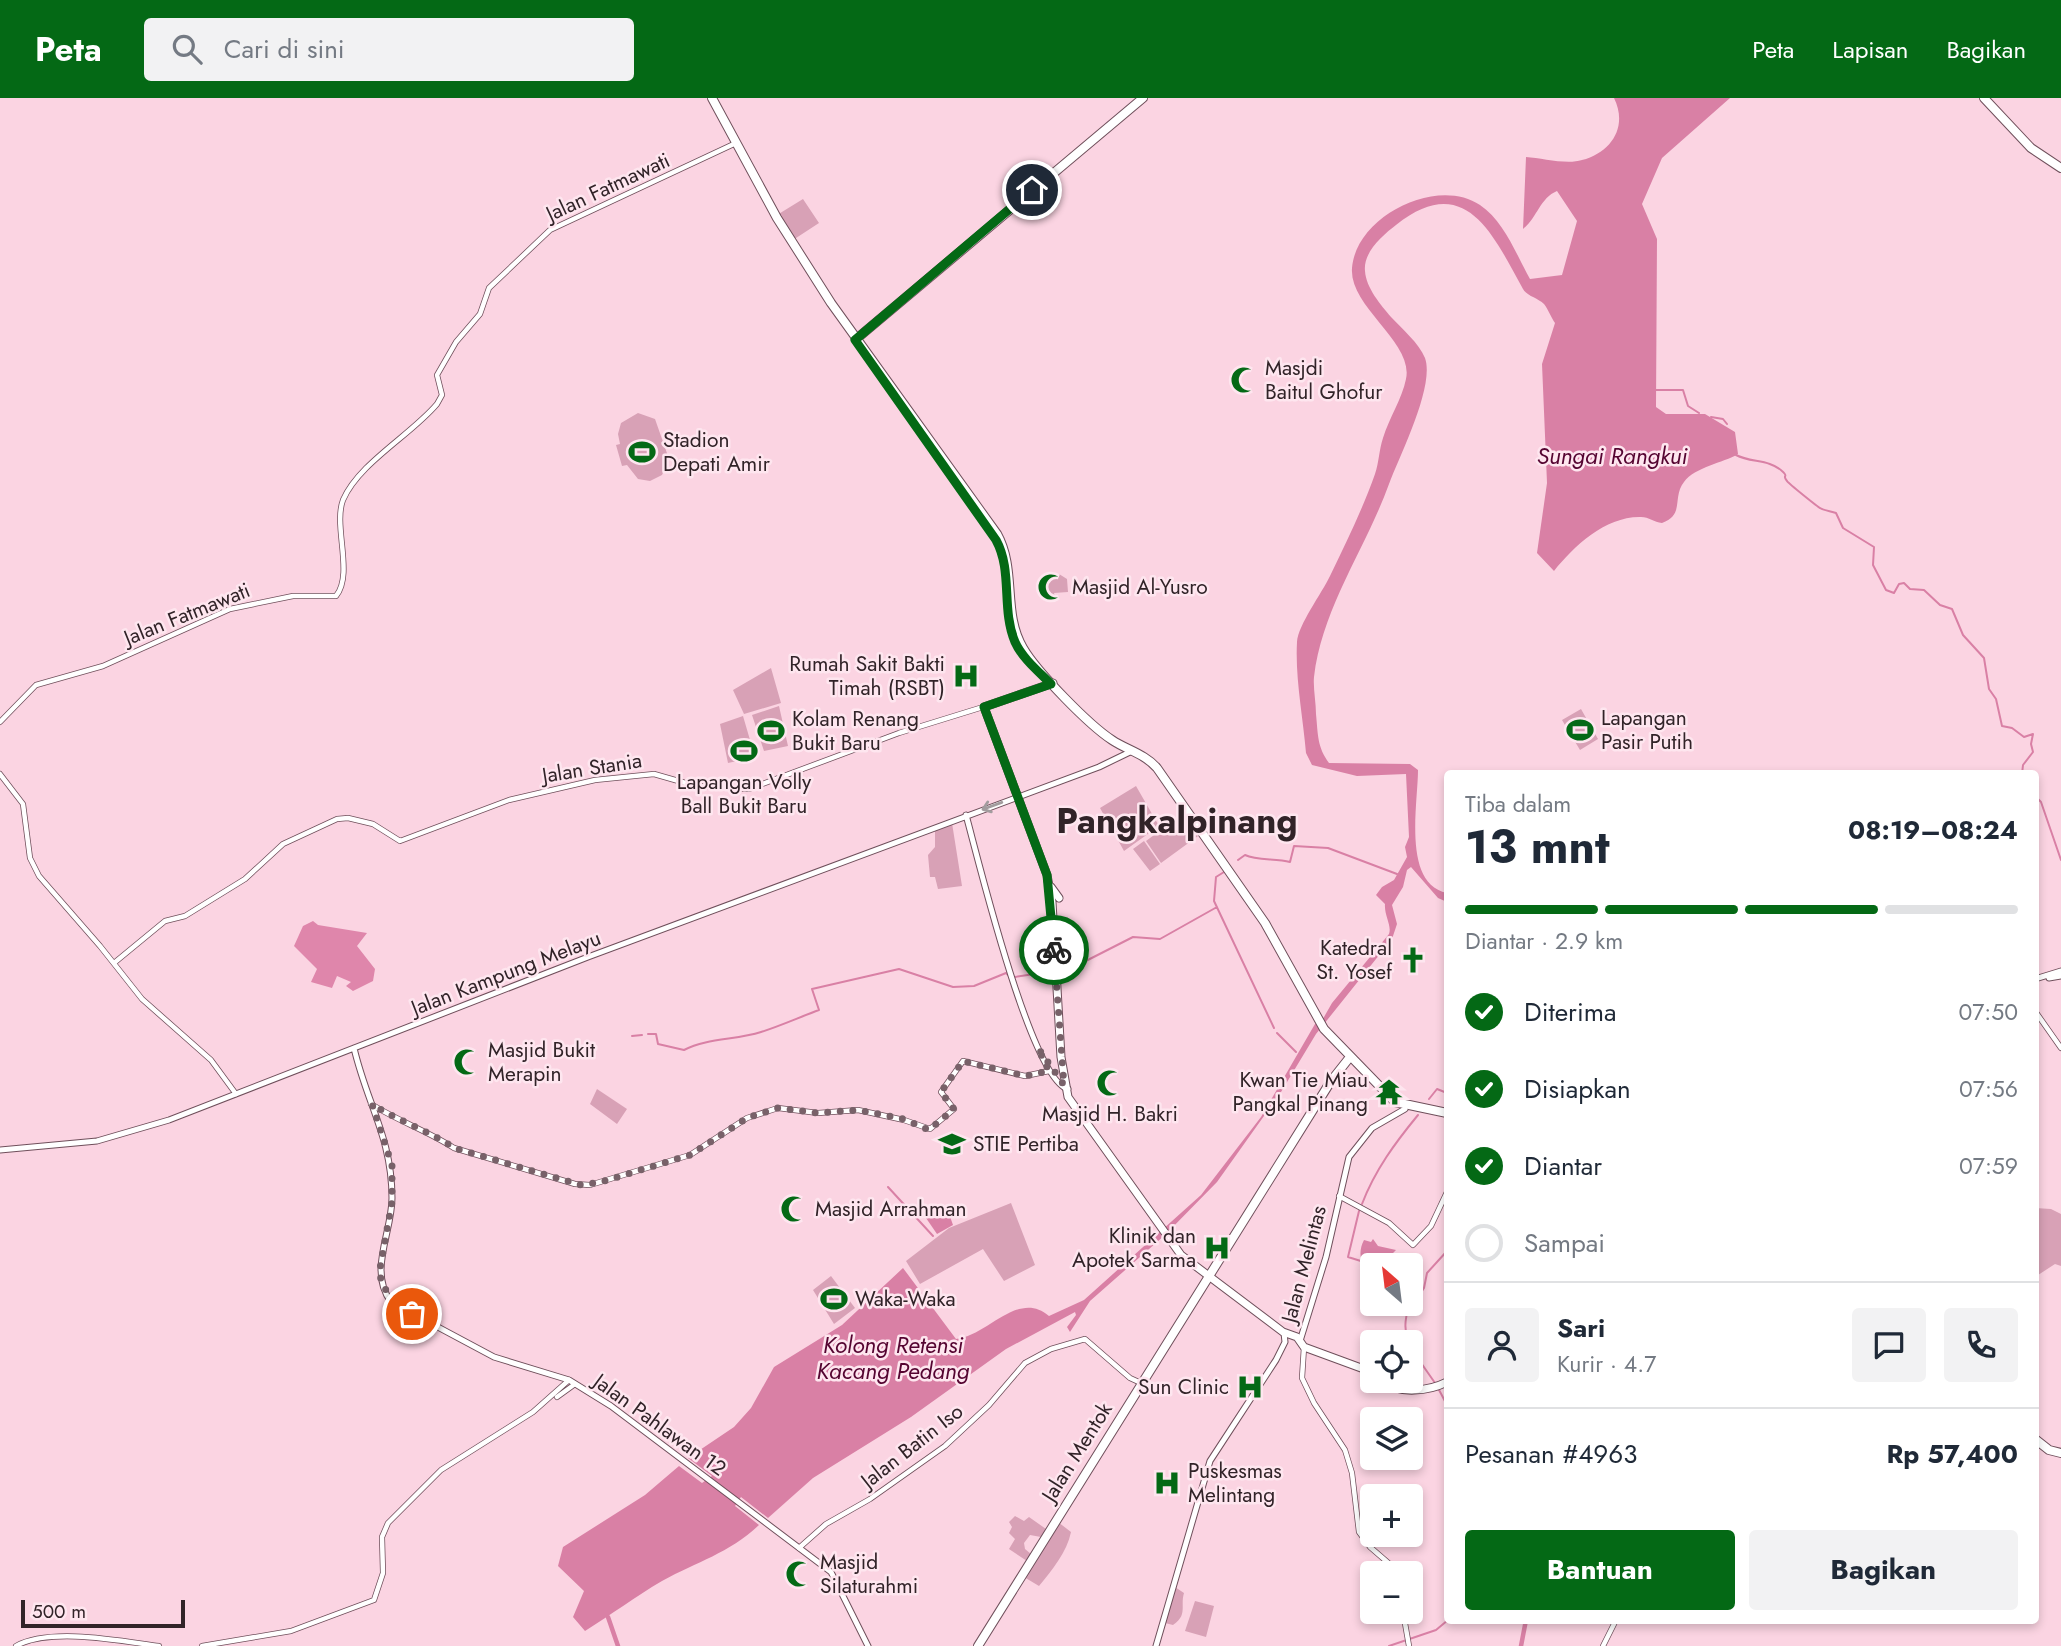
<!DOCTYPE html>
<html lang="id">
<meta charset="utf-8">
<style>
body{margin:0;font-family:Jost,sans-serif;background:#f2f2f3;color:#1f2937;height:100vh;display:flex;flex-direction:column;font-size:26px;white-space:nowrap}
*{box-sizing:border-box;margin:0}
p{font-size:23px;color:#747a83}
.icon{flex:none;width:38px;height:38px;fill:none;stroke:currentColor;stroke-width:2;stroke-linecap:round;stroke-linejoin:round}
.map{position:relative;flex:1;overflow:hidden}
.side{position:absolute;left:1444px;top:672px;width:595px;height:854px;display:flex;flex-direction:column;background:#fff;border-radius:7px;box-shadow:0 4px 10px #0003}
.side>*{flex:none}
.needle{width:46px;rotate:332deg}
.controls{position:absolute;left:1360px;top:1155px;display:grid;gap:14px}
.controls a{display:grid;place-items:center;width:63px;height:63px;border-radius:7px;background:#fff;box-shadow:0 4px 10px #0003;font-size:35px}
.scale{position:absolute;left:21px;bottom:18px;width:164px;box-sizing:border-box;padding-left:7px;border:4px solid #312328;border-top:0;font-size:19px;line-height:24px;white-space:nowrap;color:#312328;-webkit-text-stroke:5px #fee6ef;paint-order:stroke}
.pin{position:absolute;display:grid;place-items:center;width:60px;height:60px;color:#fff;margin:-30px;border:4px solid #fff;border-radius:50%;box-shadow:0 2px 7px #0007}
.courier{position:absolute;display:grid;place-items:center;width:70px;height:70px;margin:-35px;border:5px solid #046915;border-radius:50%;background:#fff;color:#222;box-shadow:0 2px 9px #0007}
.headline em{font-style:normal;font-weight:700}
.headline div{display:flex;flex-direction:column-reverse}
.headline{display:flex;align-items:center;justify-content:space-between;height:119px;padding:0 21px}
h1{font-size:46px;font-weight:700;line-height:52px}
.bar{display:grid;grid-template-columns:repeat(4,1fr);gap:10px 7px;align-content:center;height:84px;padding:0 21px}
.bar i{height:9px;border-radius:5px;background:#e0e1e3}
.bar .active{background:#046915}
.bar p{grid-column:span 4}
.line{display:flex;align-items:center;gap:18px;padding:0 21px;border-top:2px solid #e0e1e3}
.line div{flex:1}
.round{display:grid;place-items:center;flex:none;width:74px;height:74px;border-radius:7px;background:#f2f2f3}
ol{padding:0 21px;list-style:none}
li{display:flex;align-items:center;gap:21px;height:77px}
li p{margin-inline-start:auto}
li .icon{padding:7px;border-radius:50%;background:#046915;color:#fff;stroke-width:4}
li:last-child{color:#747a83}
li i{width:38px;height:38px;border:4px solid #e0e1e3;border-radius:50%}
.cta{display:flex;gap:14px;margin-top:auto;padding:14px 21px}
.cta a{flex:1;height:80px;border-radius:7px;background:#046915;color:#fff;font-size:28px;font-weight:700;line-height:80px;text-align:center}
.cta a+a{background:#f2f2f3;color:#1f2937}
header{display:flex;align-items:center;gap:42px;box-sizing:border-box;height:98px;padding:0 35px;background:#046915;color:#fff}
header strong{font-size:33px}
nav{display:flex;gap:38px;margin-inline-start:auto;font-size:24px}
.search{width:490px;height:63px;background:#f2f2f3;display:flex;align-items:center;gap:18px;box-sizing:border-box;padding:0 24px;border-radius:7px;color:#747a83;font-size:26px}
.map>svg:first-child{display:block}
</style>
<header>
<strong>Peta</strong>
<div class="search"><svg class="icon" aria-label="search" viewBox="0 0 24 24"><circle cx="10" cy="10" r="6"/><path d="M15 15l6 6"/></svg>Cari di sini</div>
<nav><a>Peta</a><a>Lapisan</a><a>Bagikan</a></nav>
</header>
<div class="map">
<svg width="2061" height="1548" viewBox="0 0 2061 1548">
<rect width="100%" height="100%" fill="#fbd4e2"/>
<path fill="#d8a1b6" d="M803 101 819 125 793 142 777 117Z
M638 315 655 321 669 361 662 377 650 383 638 381 627 367 622 368 616 347 620 346 618 336 621 325Z
M1059 476 1067 481 1068 494 1054 495 1055 498 1044 503 1046 479Z
M771 570 781 605 744 616 733 592Z
M779 608 788 648 764 653 752 617Z
M1581 611 1598 641 1580 652 1562 622Z
M743 618 755 659 728 665 720 626Z
M1136 688 1159 728 1124 753 1100 710Z
M1181 717 1198 738 1161 765 1146 743Z
M952 725 962 788 938 791 935 779H930L928 757 935 749V732Z
M1144 743 1160 766 1150 773 1133 751Z
M597 991 627 1011 617 1026 590 1006Z
M1011 1105 1035 1167 1004 1183 983 1151 920 1186 906 1163 949 1130Z
M2035 1110 2051 1111 2061 1116V1168L2055 1166 2035 1179Z
M831 1178 855 1210 834 1226 813 1192Z
M1015 1418 1024 1423 1029 1419 1046 1431 1041 1439 1030 1437 1024 1445 1025 1451 1031 1456 1027 1463 1009 1451 1015 1441 1009 1435 1012 1429 1009 1424Z
M1058 1424 1071 1434C1067 1454 1052 1472 1039 1488L1024 1479Z
M1175 1489 1184 1495C1180 1508 1188 1517 1173 1527L1165 1525Z
M1195 1503 1214 1508 1206 1539 1185 1533Z"/>
<path fill="#df86ab" d="M313 823 318 827 367 835 357 848 375 871 373 883 353 893 346 888 351 884 337 878 332 890 311 884 317 871 294 848 303 828Z"/>
<path fill="#d980a5" d="M1614 0H1730L1662 60 1642 106 1657 141 1656 309 1666 316H1705L1735 334 1738 356C1723 365 1695 369 1684 384 1672 399 1685 417 1662 425 1654 424 1649 419 1641 419 1606 418 1574 448 1554 473L1537 455 1547 385 1542 266 1555 225C1551 219 1548 211 1544 206 1538 200 1527 198 1523 191 1494 139 1466 71 1396 127 1383 137 1363 154 1365 173 1366 190 1381 207 1391 219 1402 231 1419 245 1425 260 1435 288 1400 357 1389 386 1366 450 1322 510 1314 579 1313 590 1316 604 1316 616 1318 636 1317 649 1329 665L1410 666 1418 672C1418 706 1402 786 1447 795V804L1438 800 1411 769 1407 772 1403 789 1392 807 1397 826 1392 841 1316 936 1281 994 1217 1084 1165 1137 1090 1203 1070 1234 1067 1229 1076 1217 1075 1214 1006 1251 911 1319 813 1380 768 1420 741 1399 735 1408 759 1427C728 1456 698 1463 662 1483 636 1498 611 1517 585 1533L573 1519 584 1493 558 1468 563 1449 645 1397 679 1368 702 1385 712 1378 688 1360 734 1329 751 1310 774 1269 842 1227 903 1170 956 1241C988 1238 1018 1191 1049 1218L1084 1202 1201 1097 1261 1019 1315 926H1320L1332 905 1389 836C1392 827 1384 818 1385 806L1376 797 1382 789 1394 782 1407 759 1405 749 1409 739 1406 676 1357 678 1312 667 1306 655C1303 619 1295 580 1297 544 1298 527 1322 495 1330 478 1346 445 1363 410 1375 376 1379 364 1379 352 1383 340 1389 320 1402 301 1406 281 1414 244 1349 209 1352 170 1356 118 1437 78 1480 107 1504 123 1516 156 1530 181L1562 177 1577 123 1557 93C1540 100 1537 120 1523 131L1526 59C1542 60 1567 67 1582 62 1612 54 1628 28 1614 0Z
M947 1110 953 1127 937 1136 926 1120Z
M1373 1141 1378 1148 1396 1152 1389 1159 1395 1167H1372V1172C1359 1168 1358 1153 1364 1142L1371 1144Z"/>
<g fill="none" stroke-linecap="round" stroke-linejoin="round">
<path stroke="#d980a5" stroke-width="2" d="M1656 292H1683L1688 308 1699 315
M1711 319 1723 321 1727 326
M1736 357C1751 365 1769 361 1782 373 1790 380 1781 376 1787 383 1789 386 1818 409 1820 410 1825 413 1831 413 1836 415L1843 430 1874 449 1873 467 1886 492 1894 495 1899 486 1904 485 1910 491 1924 492 1940 507 1952 511 1963 537 1984 560 1989 591 1996 601 2002 628 2012 630 2024 639 2033 636 2031 646 2033 654 2023 667 2022 676
M2035 698 2041 704 2061 762
M1238 762 1245 757C1257 763 1276 760 1290 764L1294 748 1328 750 1397 776
M1224 774 1216 779 1214 803 1274 930
M1060 871 1076 868 1133 839 1160 841 1217 809
M1015 879 1054 873
M1277 935 1296 954
M648 936H656L658 946 684 952C707 940 736 942 761 934 780 928 800 919 819 912L812 891 899 871 953 889 974 888 1006 875 1010 879
M632 938 642 937
M1429 1001 1437 991 1447 995
M888 1089 933 1138
M1362 1106C1375 1072 1395 1045 1418 1017
M1359 1113 1348 1159 1364 1164 1365 1170 1372 1173
M1410 1169 1418 1170
M1416 1202 1424 1190 1427 1175 1447 1153
M1408 1244C1404 1232 1404 1214 1413 1204
M1410 1249 1435 1285
M1438 1290 1447 1307
M1389 1548 1436 1532 1448 1522"/>
<path stroke="#d980a5" stroke-width="4.5" d="M608 1519 618 1548
M1521 1548 1526 1522"/>
<g stroke="#6f4f5b" stroke-width="6">
<path id="tertiary" d="M0 624 36 587 103 568 230 511 293 498H336C354 476 333 428 343 402 359 365 411 337 437 306L442 297 437 277 456 244 480 216 489 190 550 132 736 45
M0 676 23 706 30 760 39 778 100 848 142 901 211 962 236 996
M114 865 165 823 185 818 245 781 283 746 337 721 348 720 373 726 400 743 509 702 595 682 654 676 696 688 749 691 899 635 983 609
M2035 913 2061 950
M371 1006C398 1023 428 1033 454 1050L575 1086 590 1087 690 1057 747 1020 778 1010 818 1015 858 1012 904 1022 930 1031 954 1011 941 994 963 963 1025 978 1049 973
M1339 1098 1389 1125 1413 1147 1431 1128 1447 1094
M1304 1249 1302 1280 1314 1305 1345 1352 1352 1375 1359 1434 1370 1449 1400 1475
M557 1299 575 1286
M799 1450 826 1426 870 1401 945 1348 989 1307 1025 1265 1051 1251 1085 1241 1130 1280 1141 1285
M1403 1514 1409 1548
M16 1548C50 1529 121 1543 159 1548
M202 1548 291 1533 374 1502 383 1475 382 1439 388 1425 441 1372 533 1314 569 1282
M1603 1548 1616 1522"/>
</g>
<g stroke="#6f4f5b" stroke-width="7">
<path id="secondary" d="M966 717C978 760 1031 982 1068 991
M2049 880 2061 878
M2035 881 2061 873
M354 950C367 1006 392 1040 392 1100 392 1135 368 1173 391 1204L494 1259 569 1282 611 1308 831 1474 868 1548
M0 1052 97 1043 169 1022 588 859 1099 669 1132 653
M1300 1243 1326 1159 1349 1059 1372 1030 1405 1011
M1156 1548 1210 1363 1276 1262 1285 1244 1284 1235"/>
</g>
<g stroke="#6f4f5b" stroke-width="9">
<path id="primary" d="M1053 585 984 609 1047 777 1052 804 1061 959 1068 999 1181 1157 1283 1234 1297 1239 1304 1249 1372 1274
M1051 789 1059 800
M1382 1283C1399 1297 1429 1293 1447 1284"/>
</g>
<g stroke="#6f4f5b" stroke-width="10">
<path id="trunk" d="M712 0 777 120 831 205 997 436C1017 472 1002 515 1023 550 1037 574 1089 627 1112 642 1127 652 1145 656 1157 670L1265 825 1324 931 1395 1004 1447 1015
M1984 0 2031 50 2061 70
M861 237 1143 0
M2035 1341 2049 1352 2061 1355
M978 1548 1331 983 1350 959"/>
</g>
<use href="#tertiary" stroke="#fff" stroke-width="4.5"/>
<use href="#secondary" stroke="#fff" stroke-width="5"/>
<use href="#primary" stroke="#fff" stroke-width="7"/>
<use href="#trunk" stroke="#fff" stroke-width="8"/>
</g>
<defs><path id="oneway-shaft" d="M-6 0H5M1.5-3L5.5 0L1.5 3" fill="none" stroke-width="1.6" stroke-linecap="round" stroke-linejoin="round" transform="scale(1.75)"/></defs>
<use stroke="#a29c9e" href="#oneway-shaft" transform="translate(992 708) rotate(160)"/>
<g fill="none" stroke-linecap="round" stroke-linejoin="round">
<path stroke="#786169" stroke-width="7" stroke-dasharray="0 12.6" d="M412 1216 391 1204 379 1176 392 1104V1067L372 1006C398 1023 428 1032 454 1050L581 1087 601 1084 690 1057 747 1020 778 1010 818 1015 858 1012 904 1021 929 1032 954 1011 941 994 963 963 1025 978 1049 973 1038 950 1064 987 1054 852"/>
<path stroke="#046915" stroke-width="9" d="M1032 92 855 242 996 442C1013 473 1001 511 1015 544 1022 560 1039 574 1051 586L984 609 1047 777 1054 852"/>
</g>
<defs>
<g id="mosque-bare" transform="scale(2.1)"><path d="M3.5-4.9A6 6 0 1 0 3.5 4.9A5 5 0 1 1 3.5-4.9Z" fill="#046915" stroke="#fee6ef" stroke-width="2.5" paint-order="stroke"/></g>
<g id="stadium-bare" transform="scale(2.1)"><path d="M0-5a6.5 5 0 1 0 0 10a6.5 5 0 1 0 0-10ZM-3.5-1.8h7v3.6h-7Z" fill="#046915" stroke="#fee6ef" stroke-width="2.5" paint-order="stroke"/></g>
<g id="hospital-bare" transform="scale(2.1)"><path d="M-5-5h3v3.5h4V-5h3V5h-3V1.5h-4V5h-3Z" fill="#046915" stroke="#fee6ef" stroke-width="2.5" paint-order="stroke"/></g>
<g id="church-bare" transform="scale(2.1)"><path d="M-1.2-6h2.4v3.5h3.3v2.4h-3.3V6h-2.4V-.1h-3.3v-2.4h3.3Z" fill="#046915" stroke="#fee6ef" stroke-width="2.5" paint-order="stroke"/></g>
<g id="temple-bare" transform="scale(2.1)"><path d="M0-6L5-2H3V0L6.5 2.5H4V6H1.5V3h-3V6H-4V2.5H-6.5L-3 0V-2H-5Z" fill="#046915" stroke="#fee6ef" stroke-width="2.5" paint-order="stroke"/></g>
<g id="university-bare" transform="scale(2.1)"><path d="M0-5L7-2L0 1L-7-2ZM-4 1L0 2.5L4 1V4Q0 6-4 4Z" fill="#046915" stroke="#fee6ef" stroke-width="2.5" paint-order="stroke"/></g>
</defs>
<g fill-rule="evenodd">
<use href="#mosque-bare" x="1244" y="282"/>
<use href="#stadium-bare" x="642" y="354"/>
<use href="#mosque-bare" x="1051" y="489"/>
<use href="#hospital-bare" x="966" y="578"/>
<use href="#stadium-bare" x="1580" y="632"/>
<use href="#stadium-bare" x="771" y="633"/>
<use href="#stadium-bare" x="744" y="653"/>
<use href="#church-bare" x="1413" y="862"/>
<use href="#mosque-bare" x="467" y="964"/>
<use href="#mosque-bare" x="1110" y="985"/>
<use href="#temple-bare" x="1389" y="994"/>
<use href="#university-bare" x="952" y="1046"/>
<use href="#mosque-bare" x="794" y="1111"/>
<use href="#hospital-bare" x="1217" y="1150"/>
<use href="#stadium-bare" x="834" y="1201"/>
<use href="#hospital-bare" x="1250" y="1289"/>
<use href="#hospital-bare" x="1167" y="1385"/>
<use href="#mosque-bare" x="799" y="1476"/>
</g>
<g text-anchor="middle" stroke-width="5" stroke-linejoin="round" paint-order="stroke">
<g font-size="21" fill="#312328" stroke="#fee6ef">
<text transform="translate(608 89) rotate(-25)" y="7">Jalan Fatmawati</text>
<text transform="translate(187 516) rotate(-22)" y="7">Jalan Fatmawati</text>
<text transform="translate(592 670) rotate(-9)" y="7">Jalan Stania</text>
<text transform="translate(506 875) rotate(-21)" y="7">Jalan Kampung Melayu</text>
<text transform="translate(1304 1166) rotate(-75)" y="7">Jalan Melintas</text>
<text transform="translate(660 1327) rotate(36)" y="7">Jalan Pahlawan 12</text>
<text transform="translate(912 1348) rotate(-38)" y="7">Jalan Batin Iso</text>
<text transform="translate(1077 1354) rotate(-58)" y="7">Jalan Mentok</text>
</g>
<g font-size="21" fill="#312328" stroke="#fee6ef" text-anchor="start">
<text x="1265" y="277">Masjdi<tspan x="1265" dy="24">Baitul Ghofur</tspan></text>
<text x="663" y="349">Stadion<tspan x="663" dy="24">Depati Amir</tspan></text>
<text x="1072" y="496">Masjid Al-Yusro</text>
<text x="945" y="573" text-anchor="end">Rumah Sakit Bakti<tspan x="945" dy="24">Timah (RSBT)</tspan></text>
<text x="1601" y="627">Lapangan<tspan x="1601" dy="24">Pasir Putih</tspan></text>
<text x="792" y="628">Kolam Renang<tspan x="792" dy="24">Bukit Baru</tspan></text>
<text x="744" y="691" text-anchor="middle">Lapangan Volly<tspan x="744" dy="24">Ball Bukit Baru</tspan></text>
<text x="1392" y="857" text-anchor="end">Katedral<tspan x="1392" dy="24">St. Yosef</tspan></text>
<text x="488" y="959">Masjid Bukit<tspan x="488" dy="24">Merapin</tspan></text>
<text x="1368" y="989" text-anchor="end">Kwan Tie Miau<tspan x="1368" dy="24">Pangkal Pinang</tspan></text>
<text x="1110" y="1023" text-anchor="middle">Masjid H. Bakri</text>
<text x="973" y="1053">STIE Pertiba</text>
<text x="815" y="1118">Masjid Arrahman</text>
<text x="1196" y="1145" text-anchor="end">Klinik dan<tspan x="1196" dy="24">Apotek Sarma</tspan></text>
<text x="855" y="1208">Waka-Waka</text>
<text x="1229" y="1296" text-anchor="end">Sun Clinic</text>
<text x="1188" y="1380">Puskesmas<tspan x="1188" dy="24">Melintang</tspan></text>
<text x="820" y="1471">Masjid<tspan x="820" dy="24">Silaturahmi</tspan></text>
</g>
<g font-size="23" font-style="italic" fill="#550431" stroke="#fee6ef">
<text x="1612" y="366">Sungai Rangkui</text>
<text x="893" y="1255">Kolong Retensi<tspan x="893" dy="26">Kacang Pedang</tspan></text>
</g>
<g font-size="35" font-weight="bold" fill="#312328" stroke="#fee6ef">
<text x="1177" y="735">Pangkalpinang</text>
</g>
</g>
</svg>
<div class="controls">
<a><svg class="needle" viewBox="-14 -14 28 28"><path d="M0-13l5 13h-10z" fill="#e53935"/><path d="M0 13l5-13h-10z" fill="#747a83"/></svg></a>
<a><svg class="icon" aria-label="locate" viewBox="0 0 24 24"><circle cx="12" cy="12" r="6"/><path d="M12 2v4M12 18v4M2 12h4M18 12h4"/></svg></a>
<a><svg class="icon" aria-label="layers" viewBox="0 0 24 24"><path d="M12 4l9 5-9 5-9-5zM3 14l9 5 9-5"/></svg></a>
<a>+</a>
<a>−</a>
</div>
<div class="scale">500 m</div>
<div class="pin" style="left:412px;top:1216px;background:#ea580c"><svg class="icon" aria-label="bag" viewBox="0 0 24 24"><path d="M5 8h14l-1 12H6zM9 8a3 3 0 0 1 6 0"/></svg></div>
<div class="pin" style="left:1032px;top:92px;background:#1f2937"><svg class="icon" aria-label="home" viewBox="0 0 24 24"><path d="M3 11l9-7 9 7M6 9v11h12V9"/></svg></div>
<div class="courier" style="left:1054px;top:852px"><svg class="icon" aria-label="bike" viewBox="0 0 24 24"><circle cx="6" cy="16" r="4"/><circle cx="18" cy="16" r="4"/><path d="M6 16l4-8h5l3 8M10 8l3 8H6M13 5h3"/></svg></div>
<section class="side">
<div class="headline"><div><h1>13 mnt</h1><p>Tiba dalam</p></div><em>08:19–08:24</em></div>
<div class="bar"><i class="active"></i><i class="active"></i><i class="active"></i><i></i><p>Diantar · 2.9 km</p></div>
<ol>
<li><svg class="icon" aria-label="check" viewBox="0 0 24 24"><path d="M5 12l5 5 9-10"/></svg>Diterima<p>07:50</p></li>
<li><svg class="icon" aria-label="check" viewBox="0 0 24 24"><path d="M5 12l5 5 9-10"/></svg>Disiapkan<p>07:56</p></li>
<li><svg class="icon" aria-label="check" viewBox="0 0 24 24"><path d="M5 12l5 5 9-10"/></svg>Diantar<p>07:59</p></li>
<li><i></i>Sampai</li>
</ol>
<div class="line" style="height:126px"><a class="round"><svg class="icon" aria-label="person" viewBox="0 0 24 24"><circle cx="12" cy="8" r="4"/><path d="M4 21q1-7 8-7t8 7"/></svg></a><div><b>Sari</b><p>Kurir · 4.7</p></div><a class="round"><svg class="icon" aria-label="chat" viewBox="0 0 24 24"><path d="M4 5h16v11H9l-5 4z"/></svg></a><a class="round"><svg class="icon" aria-label="phone" viewBox="0 0 24 24"><path d="M5 4h4l2 5-3 2q2 4 5 5l2-3 5 2v4C11 20 4 13 5 4z"/></svg></a></div>
<div class="line" style="height:91px"><div>Pesanan #4963</div><b>Rp 57,400</b></div>
<div class="cta"><a>Bantuan</a><a>Bagikan</a></div>
</section>
</div>
